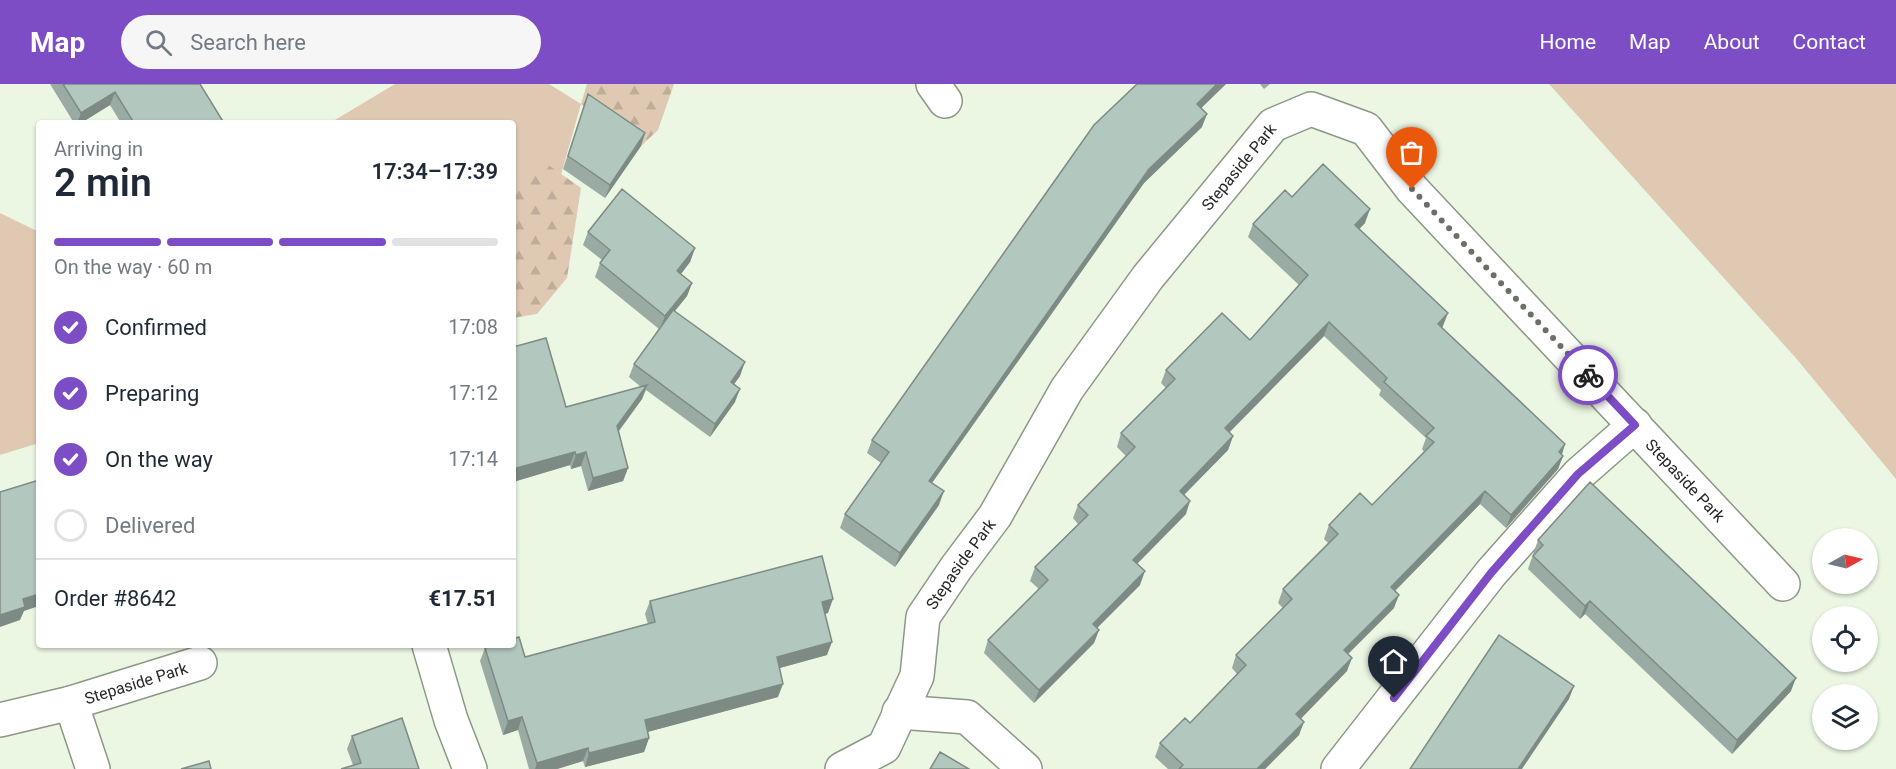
<!DOCTYPE html>
<meta charset="utf-8">
<style>
body{margin:0;font-family:Roboto,sans-serif;background:#f6f6f7;color:#1f2937;height:100vh;display:flex;flex-direction:column;font-size:22px;white-space:nowrap}
*{box-sizing:border-box;margin:0}
p{font-size:20px;color:#747a83}
.icon{flex:none;width:33px;height:33px;fill:none;stroke:currentColor;stroke-width:2;stroke-linecap:round;stroke-linejoin:round}
.map{position:relative;flex:1;overflow:hidden}
.details{position:absolute;left:36px;top:36px;width:480px;height:528px;display:flex;flex-direction:column;background:#fff;border-radius:6px;box-shadow:0 2px 4px #0004}
.details>*{flex:none}
.needle{width:39px;rotate:82deg}
.controls{position:absolute;left:1812px;top:444px;display:grid;gap:12px}
.controls a{display:grid;place-items:center;width:66px;height:66px;border-radius:50%;background:#fff;box-shadow:0 2px 4px #0004;font-size:30px}
.pin{position:absolute;display:grid;place-items:center;width:51px;height:51px;color:#fff;margin:-62px -26px;border-radius:50% 50% 50% 0;rotate:-45deg;box-shadow:0 0 6px #0007}
.pin .icon{rotate:45deg}
.courier{position:absolute;display:grid;place-items:center;width:60px;height:60px;margin:-30px;border:4px solid #7d4dc6;border-radius:50%;background:#fff;color:#222;box-shadow:0 2px 8px #0007}
.head em{font-style:normal;font-weight:600}
.head div{display:flex;flex-direction:column-reverse}
.head{display:flex;align-items:center;justify-content:space-between;height:102px;padding:0 18px}
h1{font-size:39px;font-weight:600;line-height:45px}
.bar{display:grid;grid-template-columns:repeat(4,1fr);gap:9px 6px;align-content:center;height:72px;padding:0 18px}
.bar i{height:8px;border-radius:4px;background:#e0e1e3}
.bar .active{background:#7d4dc6}
.bar p{grid-column:span 4}
.line{display:flex;align-items:center;gap:15px;padding:0 18px;border-top:2px solid #e0e1e3}
.line div{flex:1}
ol{padding:0 18px;list-style:none}
li{display:flex;align-items:center;gap:18px;height:66px}
li p{margin-inline-start:auto}
li .icon{padding:6px;border-radius:50%;background:#7d4dc6;color:#fff;stroke-width:4}
li:last-child{color:#747a83}
li i{width:33px;height:33px;border:3px solid #e0e1e3;border-radius:50%}
header{display:flex;align-items:center;gap:36px;box-sizing:border-box;height:84px;padding:0 30px;background:#7d4dc6;color:#fff}
header strong{font-size:28px}
nav{display:flex;gap:33px;margin-inline-start:auto;font-size:21px}
.search{width:420px;height:54px;background:#f6f6f7;display:flex;align-items:center;gap:15px;box-sizing:border-box;padding:0 21px;border-radius:33px;color:#747a83;font-size:22px}
.map>svg:first-child{display:block}
</style>
<header>
<strong>Map</strong>
<div class="search"><svg class="icon" aria-label="search" viewBox="0 0 24 24"><circle cx="10" cy="10" r="6"/><path d="M15 15l6 6"/></svg>Search here</div>
<nav><a>Home</a><a>Map</a><a>About</a><a>Contact</a></nav>
</header>
<div class="map">
<svg width="1896" height="685" viewBox="0 0 1896 685">
<defs>
<pattern id="forest-firs" width="22" height="20" patternUnits="userSpaceOnUse" patternTransform="scale(1.5)"><rect width="22" height="20" fill="#dfc9b3"/><path d="M5 1l3.5 6h-7zM16 11l3.5 6h-7z" fill="#bfad9a"/></pattern>
</defs>
<rect width="100%" height="100%" fill="#ebf6e3"/>
<path fill="#dfc9b3" d="M395 0H549L581 20 526 214 513 218V39H330Z
M1549 0H1896V395L1795 273Z
M0 129 39 148V359L0 371Z"/>
<path fill="url(#forest-firs)" d="M587 0H674L658 46 641 62 581 20Z
M540 75 581 104 567 194 537 230 513 234V107Z"/>
<g fill="none" stroke-linecap="round" stroke-linejoin="round">
<g stroke="#8d9786" stroke-width="36">
<g id="minor">
<path d="M933 0 945 17"/>
<path d="M429 561 451 636 470 685"/>
<path d="M71 619 93 685"/>
<path d="M899 628 967 633 1025 685"/>
<path id="s1" d="M0 636 71 619 200 579"/>
<path id="s2" d="M842 685 884 663 917 592 923 533 956 484 995 432 1067 305 1148 193 1273 41 1311 25 1366 45 1412 105 1783 500"/>
<path d="M1338 685 1491 489 1579 390 1635 341"/>
</g>
</g>
<use href="#minor" stroke="#fff" stroke-width="33"/>
</g>
<path fill="#99aba3" d="M50 0H200L224 39H121L110 21 81 39H74Z
M1137 0H1226L1201 24 1202 43 1144 99 932 399 939 421 895 483 840 444 845 430 881 379 867 369 872 356Z
M1260 0H1270L1264 5Z
M588 10 645 49 641 62 605 114 563 85Z
M1292 113 1365 139 1359 145 1443 242 1442 244 1563 372 1558 385 1506 444 1480 420 1395 507 1394 524 1348 570 1347 587 1301 634 1299 651 1265 685H1168L1155 673 1160 659 1190 639 1237 590 1232 584 1236 571 1283 524 1278 519 1283 505 1328 459 1324 455 1329 441 1372 421 1424 368 1422 365 1426 354 1379 311 1381 306 1324 252 1229 348 1233 352 1228 366 1184 411 1186 430 1137 480 1140 501 1097 544 1099 546 1094 559 1034 619 984 569 988 556 1039 505 1030 497 1035 483 1078 440 1073 434 1078 421 1126 372 1117 363 1121 349 1166 304 1161 299 1166 286 1250 256 1299 201 1248 153 1253 140Z
M588 148 695 164 690 178 681 190 692 199 687 212 675 227 740 292 734 300 735 318 710 353 646 306 642 315 619 347 628 384 623 397 588 407 581 382 571 385 570 381 513 398V263L566 323 641 303 629 293 634 280 659 245 595 193 600 179 602 176 583 161Z
M1538 456 1791 607 1732 670 1585 530 1580 535 1528 485Z
M650 517 828 529 825 530 827 571 780 584 778 613 647 648 649 654 644 668 585 683 583 677 557 685H529L518 646 503 651 480 577 485 564 525 573 648 540 645 530Z
M352 652 419 685 353 681 347 665Z"/>
<path fill="#7d8b84" d="M1217 0H1226L1192 33 1197 20Z
M115 8 110 21 81 39H77L81 29Z
M1207 30 1202 43 1144 99 924 410 929 397 1149 85Z
M645 49 641 62 605 114 610 101Z
M1370 125 1365 139 1350 154 1355 141Z
M695 164 690 178 673 200 677 187Z
M692 199 687 212 660 245 665 232Z
M1448 229 1443 242 1433 254 1438 240Z
M1329 238 1324 252 1220 358 1225 344Z
M745 278 740 292 726 311 731 298Z
M647 301 642 315 612 356 617 342Z
M740 305 735 318 710 353 715 340Z
M1233 352 1228 366 1175 420 1180 407Z
M1565 360 1561 374 1559 368Z
M575 368 570 381 513 398V385Z
M586 368 581 382 571 385 576 371Z
M1563 372 1558 385 1506 444 1511 431Z
M628 384 623 397 588 407 593 394Z
M944 407 939 421 895 483 900 469Z
M1485 407 1480 420 1386 516 1391 503Z
M1190 417 1186 430 1128 489 1133 476Z
M1145 487 1140 501 1088 553 1093 540Z
M39 510V522L24 527 20 536 0 543V531L23 515Z
M1399 511 1394 524 1339 579 1344 566Z
M833 515 828 529 817 532 822 518Z
M1590 517 1585 530 1580 535 1585 522Z
M1099 546 1094 559 1034 619 1039 606Z
M832 558 827 571 772 586 777 573Z
M1352 574 1347 587 1292 644 1296 630Z
M1796 594 1791 607 1732 670 1737 656Z
M783 600 778 613 640 650 645 636Z
M1574 602 1569 615 1522 685H1518Z
M522 633 518 646 503 651 508 637Z
M1304 638 1299 651 1265 685H1257Z
M649 654 644 668 585 683 589 669Z
M588 664 583 677 557 685H535L537 679Z"/>
<path fill="#b2c7bd" stroke="#7d8b84" stroke-width="1.5" d="M63 0H200L224 39H134L115 8 81 29Z
M1137 0H1217L1197 20 1207 30 1149 85 929 397 944 407 900 469 845 430 889 368 872 356 1094 41Z
M588 10 645 49 610 101 568 72Z
M1323 80 1370 125 1355 141 1448 229 1438 240 1565 360 1559 368 1563 372 1511 431 1485 407 1391 503 1399 511 1344 566 1352 574 1296 630 1304 638 1257 685H1179L1183 681 1160 659 1185 634 1190 639 1246 581 1236 571 1292 515 1283 505 1338 450 1329 441 1360 409 1372 421 1434 358 1426 352 1434 344 1384 298 1387 294 1329 238 1225 344 1233 352 1180 407 1190 417 1133 476 1145 487 1093 540 1099 546 1039 606 988 556 1048 496 1035 483 1088 431 1078 421 1135 363 1121 349 1175 295 1166 286 1222 229 1250 256 1308 191 1253 140 1285 106 1292 113Z
M622 105 695 164 677 187 692 199 665 232 600 179 610 166 588 148Z
M673 226 745 278 731 298 740 305 715 340 634 280Z
M546 254 566 323 647 301 617 342 628 384 593 394 586 368 576 371 575 368 513 385V263Z
M39 396V510L23 515 25 523 0 531V408Z
M1590 398 1796 594 1737 656 1590 517 1585 522 1533 472 1543 461 1538 456Z
M822 472 833 515 822 518 832 558 777 573 783 600 645 636 649 654 589 669 588 664 537 679 522 633 508 637 485 564 495 561H513V555L519 553 525 573 655 538 650 517Z
M1499 551 1574 602 1518 685H1410Z
M402 634 419 685H341L361 679 352 652Z
M940 668 969 685H930Z
M209 677 211 685H181Z"/>
<g fill="none" stroke-linecap="round" stroke-linejoin="round">
<path stroke="#6a7066" stroke-width="6" stroke-dasharray="0 10.8" d="M1412 105 1588 291"/>
<path stroke="#7d4dc6" stroke-width="8" d="M1394 614 1491 489 1578 390 1635 341 1588 291"/>
</g>
<g text-anchor="middle" stroke-width="4.5" stroke-linejoin="round" paint-order="stroke">
<g font-size="16" fill="#242822" stroke="#fff">
<text dy="6" stroke="none"><textPath href="#s2" startOffset="736">Stepaside Park</textPath></text>
<text dy="6" stroke="none"><textPath href="#s2" startOffset="1365">Stepaside Park</textPath></text>
<text dy="6" stroke="none"><textPath href="#s2" startOffset="250">Stepaside Park</textPath></text>
<text dy="6" stroke="none"><textPath href="#s1" startOffset="141">Stepaside Park</textPath></text>
</g>
</g>
</svg>
<div class="controls">
<a><svg class="needle" viewBox="-14 -14 28 28"><path d="M0-13l5 13h-10z" fill="#e53935"/><path d="M0 13l5-13h-10z" fill="#747a83"/></svg></a>
<a><svg class="icon" aria-label="locate" viewBox="0 0 24 24"><circle cx="12" cy="12" r="6"/><path d="M12 2v4M12 18v4M2 12h4M18 12h4"/></svg></a>
<a><svg class="icon" aria-label="layers" viewBox="0 0 24 24"><path d="M12 4l9 5-9 5-9-5zM3 14l9 5 9-5"/></svg></a>
</div>
<div class="pin" style="left:1412px;top:105px;background:#ea580c"><svg class="icon" aria-label="bag" viewBox="0 0 24 24"><path d="M5 8h14l-1 12H6zM9 8a3 3 0 0 1 6 0"/></svg></div>
<div class="pin" style="left:1394px;top:614px;background:#1f2937"><svg class="icon" aria-label="home" viewBox="0 0 24 24"><path d="M3 11l9-7 9 7M6 9v11h12V9"/></svg></div>
<div class="courier" style="left:1588px;top:291px"><svg class="icon" aria-label="bike" viewBox="0 0 24 24"><circle cx="6" cy="16" r="4"/><circle cx="18" cy="16" r="4"/><path d="M6 16l4-8h5l3 8M10 8l3 8H6M13 5h3"/></svg></div>
<section class="details">
<div class="head"><div><h1>2 min</h1><p>Arriving in</p></div><em>17:34–17:39</em></div>
<div class="bar"><i class="active"></i><i class="active"></i><i class="active"></i><i></i><p>On the way · 60 m</p></div>
<ol>
<li><svg class="icon" aria-label="check" viewBox="0 0 24 24"><path d="M5 12l5 5 9-10"/></svg>Confirmed<p>17:08</p></li>
<li><svg class="icon" aria-label="check" viewBox="0 0 24 24"><path d="M5 12l5 5 9-10"/></svg>Preparing<p>17:12</p></li>
<li><svg class="icon" aria-label="check" viewBox="0 0 24 24"><path d="M5 12l5 5 9-10"/></svg>On the way<p>17:14</p></li>
<li><i></i>Delivered</li>
</ol>
<div class="line" style="height:78px"><div>Order #8642</div><b>€17.51</b></div>
</section>
</div>
